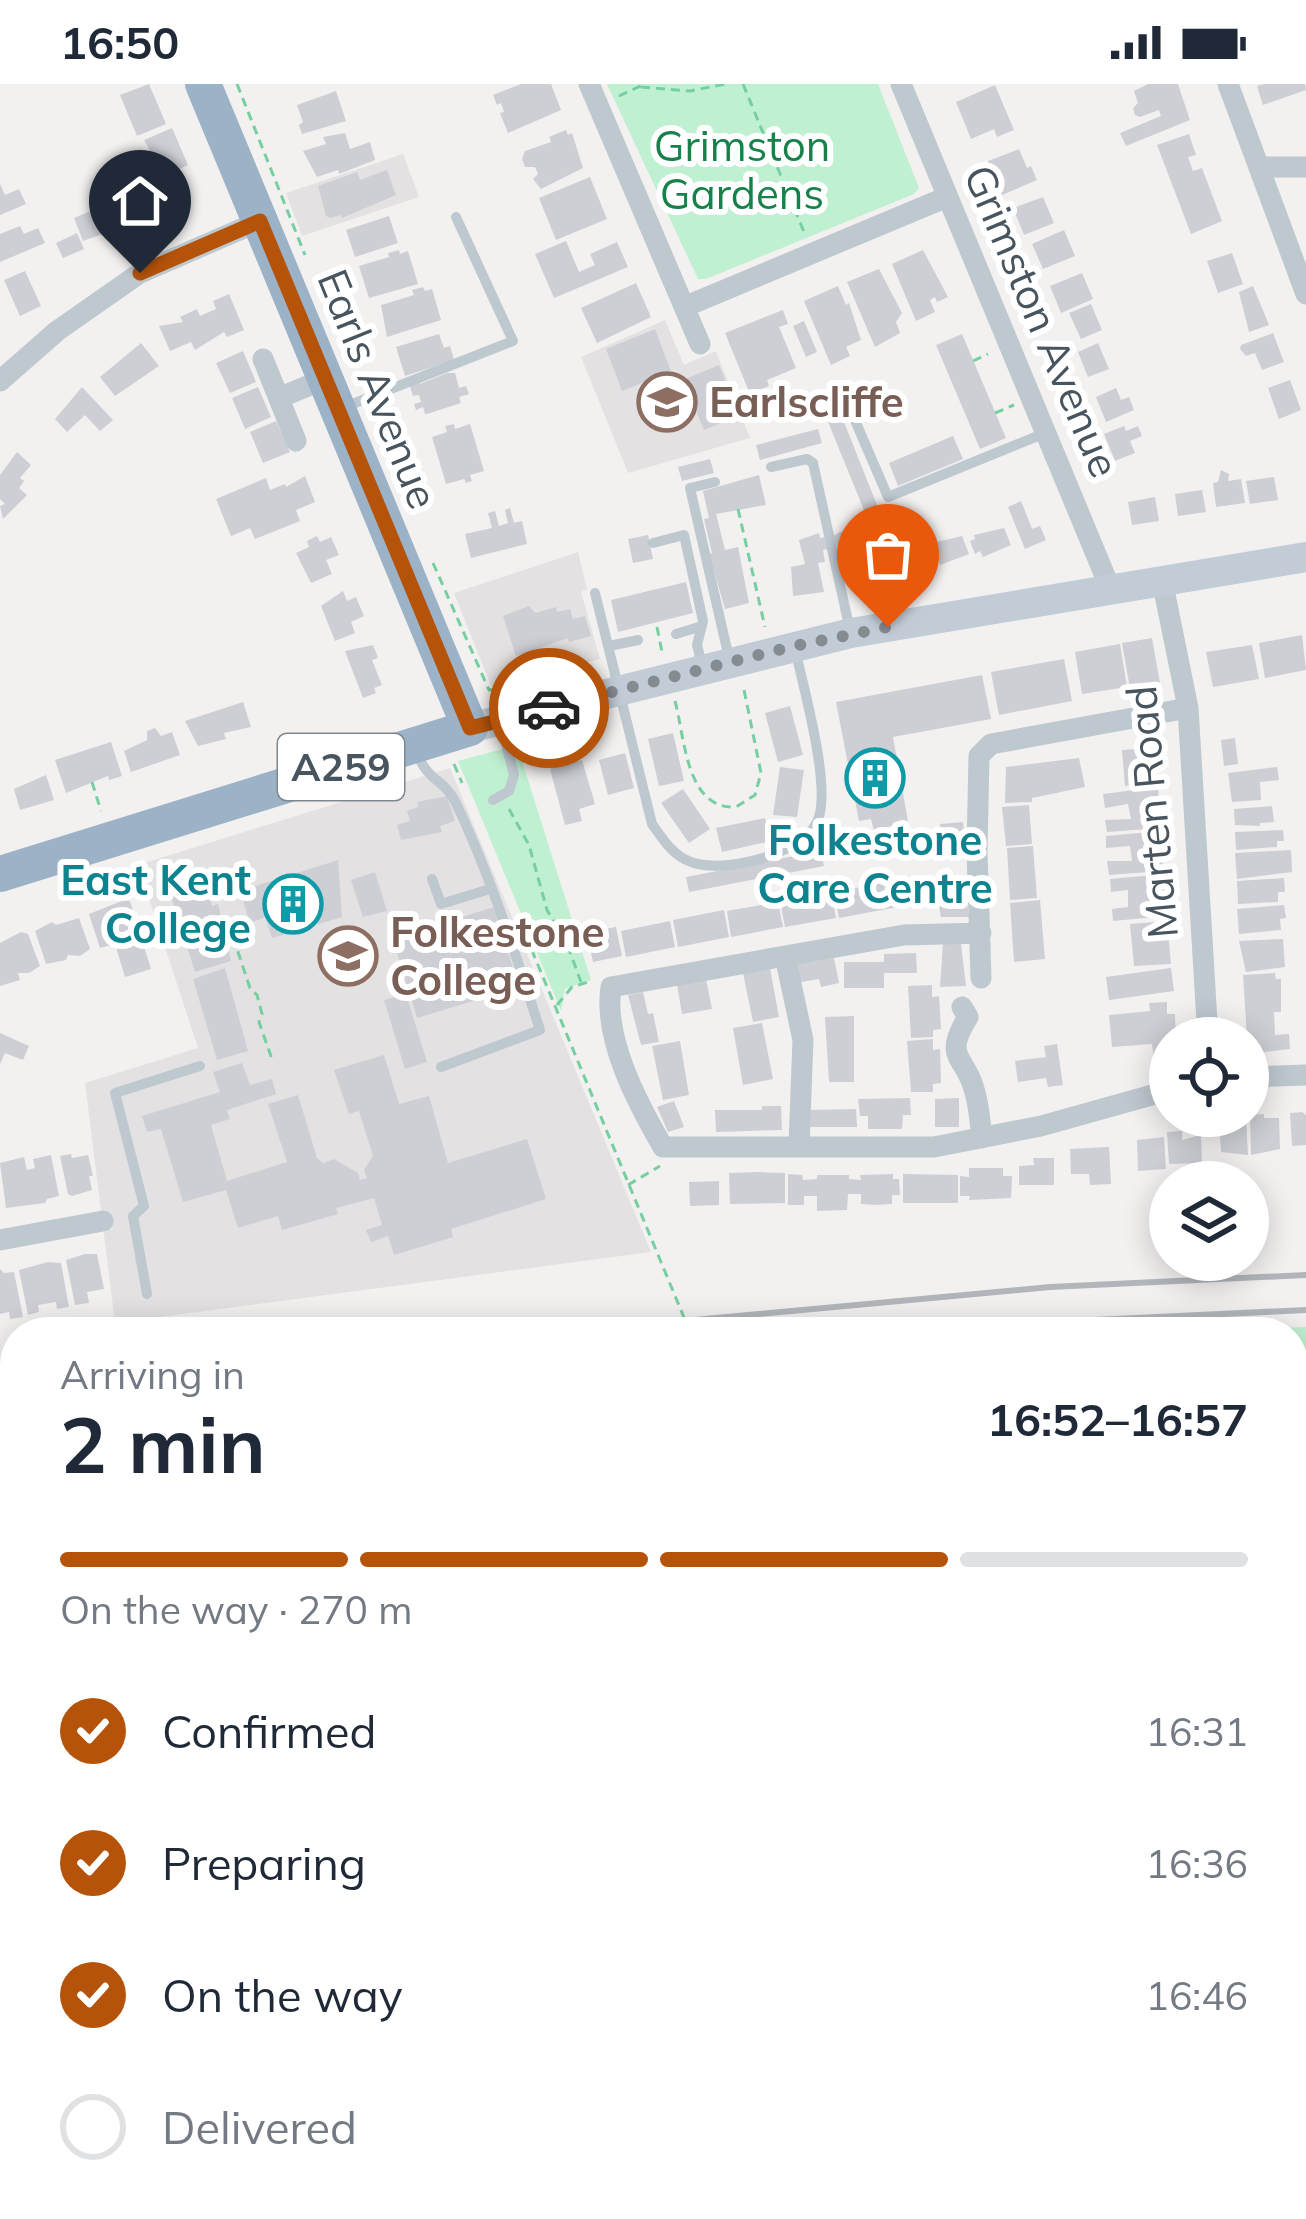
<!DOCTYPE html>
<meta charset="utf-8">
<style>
body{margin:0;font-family:Mulish,sans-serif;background:#f6f6f7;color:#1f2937;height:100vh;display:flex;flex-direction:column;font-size:45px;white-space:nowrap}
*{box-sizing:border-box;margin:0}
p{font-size:39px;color:#747a83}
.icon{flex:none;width:66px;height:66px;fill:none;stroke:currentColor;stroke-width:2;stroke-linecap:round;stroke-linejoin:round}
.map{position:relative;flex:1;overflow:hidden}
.side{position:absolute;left:0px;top:1233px;width:1308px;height:903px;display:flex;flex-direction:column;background:#fff;border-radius:48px 48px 0 0;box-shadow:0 6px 30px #0003}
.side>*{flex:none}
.buttons{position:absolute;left:1149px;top:933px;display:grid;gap:24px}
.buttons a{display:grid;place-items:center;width:120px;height:120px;border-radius:50%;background:#fff;box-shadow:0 6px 30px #0003;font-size:60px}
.pin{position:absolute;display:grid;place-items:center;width:102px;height:102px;color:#fff;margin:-123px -51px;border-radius:50% 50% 50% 0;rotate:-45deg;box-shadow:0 0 12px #0007}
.pin .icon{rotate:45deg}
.courier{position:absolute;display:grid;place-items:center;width:120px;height:120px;margin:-60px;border:9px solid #b45309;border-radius:50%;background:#fff;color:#222;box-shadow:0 3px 15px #0007}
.headline em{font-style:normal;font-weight:700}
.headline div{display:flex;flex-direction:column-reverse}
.headline{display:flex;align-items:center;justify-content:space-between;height:204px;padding:0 60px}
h1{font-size:78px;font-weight:700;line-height:90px}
.bar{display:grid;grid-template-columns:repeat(4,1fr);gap:18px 12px;align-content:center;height:144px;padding:0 60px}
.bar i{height:15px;border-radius:9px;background:#e0e1e3}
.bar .on{background:#b45309}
.bar p{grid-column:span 4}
ol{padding:0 60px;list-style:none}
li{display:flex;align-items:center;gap:36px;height:132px}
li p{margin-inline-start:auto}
li .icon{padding:12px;border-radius:50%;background:#b45309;color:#fff;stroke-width:4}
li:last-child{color:#747a83}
li i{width:66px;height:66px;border:6px solid #e0e1e3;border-radius:50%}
.status{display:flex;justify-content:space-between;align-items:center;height:84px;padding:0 60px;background:#fff;direction:ltr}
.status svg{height:33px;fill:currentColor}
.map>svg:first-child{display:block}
</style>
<div class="status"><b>16:50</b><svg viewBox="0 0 49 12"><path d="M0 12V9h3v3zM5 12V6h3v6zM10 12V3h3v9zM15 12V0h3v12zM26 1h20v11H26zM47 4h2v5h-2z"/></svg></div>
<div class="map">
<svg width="1306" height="2135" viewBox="0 0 1306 2135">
<rect width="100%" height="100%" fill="#f3f0f0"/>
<path fill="#fcf7ea" d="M1293 1731 1306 1732V1924L1293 1935Z"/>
<path fill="#e4e1e2" d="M403 70 419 113 302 152 286 109Z
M665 236 684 281 716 267 750 354 628 389 581 273Z
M578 468 587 505 581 508 600 575 491 602 454 509Z
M450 684 651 1168 115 1239 85 999 198 964 138 781Z"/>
<path fill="#bff0d1" d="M607 0H878L919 104 914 110 706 195H698Z
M517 661 591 896 565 905 561 927 458 677Z
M1306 1243V1510L1293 1508V1248H1163Z
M15 1566V2121H84L80 2135H0V1569Z
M1306 1958V2135H1299L1293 2119V1963Z"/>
<path fill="#cdcfd5" d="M149 0 166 40 137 52 120 11Z
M521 0H551L561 26 508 49 500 29 504 28 501 19 497 21 493 11Z
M1148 0H1178L1190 36 1126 62 1120 49 1161 32 1159 26 1140 33 1135 31 1133 24 1138 19 1134 7Z
M1264 0H1305L1306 6 1263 21 1257 2Z
M995 1 1014 46 997 53 994 45 971 55 956 18Z
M336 7 346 37 302 50 299 41 303 38 297 21Z
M172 44 188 81 164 92 144 56Z
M566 46 568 51 572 49 583 84 541 105 533 95 538 90 535 83H525L522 75 525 67 551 58 549 53Z
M345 49 350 65 370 58 375 76 339 90 338 86 317 93 303 67 326 60 323 53Z
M1189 50 1196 71 1188 73 1193 87 1202 84 1222 137 1191 150 1157 61Z
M1019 65 1027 84 1031 82 1037 96 1002 111 988 77Z
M387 86 396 111 342 134 341 131 330 134 326 132 318 102 357 88 360 96Z
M590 93 607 135 556 156 539 114Z
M0 100 5 111 19 105 26 120 0 131Z
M133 109 151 152 130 161 111 119Z
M1043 113 1054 139 1024 151 1013 124Z
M96 125 105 149 83 157 74 134Z
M389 132 398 159 355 173 346 146Z
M20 142 24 150 38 144 45 159 0 178V150Z
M1064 146 1075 172 1043 185 1032 160Z
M77 149 84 165 63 174 56 159Z
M566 157 579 188 595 181 590 170 617 158 628 183 554 214 535 170Z
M399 166 400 170 408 167 418 200 369 214 359 182 389 173 388 169Z
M923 166 948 213 937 218 935 213 930 216 935 228 916 237 892 180Z
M1232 169 1243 200 1218 209 1207 177Z
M879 185 902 229 896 238 900 249 875 263 847 198Z
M25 187 41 222 20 232 4 196Z
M1082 189 1093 215 1061 229 1050 202Z
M636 199 651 233 597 259 581 224Z
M838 202 846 221 849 219 861 256 846 263 850 272 831 281 804 217Z
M1253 202 1269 241 1249 248 1239 208Z
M423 203 425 207 432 205 441 236 387 253 381 221 414 211 412 206Z
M229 210 244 246 227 253 224 248 195 266 191 258 170 267 159 242 183 238 180 233 197 225 200 232 216 225 213 217Z
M1091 220 1102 246 1081 255 1069 229Z
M783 226 788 240 779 243 796 284 767 296 769 302 750 310 725 249Z
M804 237 817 268 806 273 793 242Z
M655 245 671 287 622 307 606 265Z
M1273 249 1284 278 1262 286 1255 269 1246 272 1240 265 1241 261Z
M439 250 444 264 450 262 454 276 405 292 396 263Z
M962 250 1006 354 980 365 936 261Z
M141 259 159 282 115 312 100 293Z
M1098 259 1109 285 1088 293 1078 268Z
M243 267 256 298 230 309 216 279Z
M719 281 740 331 704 346 683 296Z
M447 289H455L459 304 466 302 469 310 459 313 461 319 430 329 425 330 423 323 416 326 414 320 421 318 419 311 413 312 409 300 419 297 420 300Z
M1290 296 1301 326 1279 335 1268 304Z
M82 303 113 336 100 347 85 331 67 348 55 335Z
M258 303 271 333 245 345 232 314Z
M1116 304 1121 316 1129 313 1134 326 1106 338 1096 313Z
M838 323 879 426 866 431 824 328Z
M276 337 290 368 263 379 250 348Z
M454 340 455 345 470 340 484 387 470 391 472 397 466 399 464 395 446 400 432 353 447 348 445 342Z
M1124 342 1126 347 1138 342 1142 352 1130 357 1135 369 1115 377 1104 350Z
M818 345 822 359 760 376 756 361Z
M953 352 963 375 898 402 889 379Z
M17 368 31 381 20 394 24 397 19 404 27 411 3 435 0 422 5 420 0 415V391Z
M710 375 714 389 682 397 678 383Z
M1221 386 1229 390 1228 397 1241 395 1245 419 1216 423 1213 399 1218 398Z
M759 391 766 421 716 430 725 466 738 463 749 519 725 525 709 470 712 469 704 435 709 434 703 407Z
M305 392 315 418 296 426 300 437 255 455 250 444 231 452 216 415 266 394 270 406 285 400 286 403Z
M1274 393 1278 416 1250 420 1246 397Z
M1202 406 1206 428 1178 432 1175 410Z
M1155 413 1159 437 1132 441 1128 418Z
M1021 417 1032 445 1040 442 1046 456 1025 465 1008 423Z
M510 424 514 439 522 437 527 460 471 474 465 450 492 444 488 429 495 427 499 442 508 439 505 426Z
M848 444 858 445 864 468 877 465 887 492 858 502 851 473 843 476 833 452Z
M1004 444 1011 461 983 473 980 467 975 470 970 457 975 455 974 451Z
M819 449 820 454 826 453 828 465 823 466 825 478 818 479 824 508 793 512 791 483 805 480 799 456Z
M915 449 927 478 906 490 904 486 897 489 894 481 889 483 884 471 899 464 897 457Z
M648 451 653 475 633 479 628 455Z
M317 452 320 458 331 453 339 471 326 476 332 490 311 499 296 469 309 463 307 457Z
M962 452 969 470 940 481 939 476 933 479 927 463 932 459Z
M686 498 693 529 618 548 611 516Z
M343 507 347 517 356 513 364 532 351 538 355 549 335 557 321 522Z
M529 522 535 529 556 523 557 528 570 525 573 535 585 532 591 552 569 558 568 554 516 572 503 532Z
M1302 551 1306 586 1265 594 1259 559Z
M1152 554 1160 599 1143 602 1145 614 1132 616 1122 559Z
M1120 560 1127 603 1082 610 1075 568Z
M373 561 378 574 372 576 382 601 374 604 376 609 363 614 345 567Z
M1252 561 1259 595 1213 603 1206 568Z
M1064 575 1072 617 999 631 991 588Z
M982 591 991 635 893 653 908 737 874 747 871 735 859 737 836 618Z
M243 618 251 643 224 649 226 655 198 662 185 637Z
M790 622 803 671 778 678 765 629Z
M155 644 161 652 172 648 180 671 131 688 124 667 147 656V647Z
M673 649 684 697 659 702 648 655Z
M1235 654 1238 680 1224 682 1221 656Z
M111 658 122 692 109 696 108 692 66 709 55 676Z
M1153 664 1157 697 1125 702 1122 666Z
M625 669 634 704 608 711 599 676Z
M1079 674 1085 703 1032 714V718L1005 719 1006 683Z
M582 676 595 720 579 725 582 737 565 741 550 685Z
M780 683 804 686 797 733 773 731Z
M1277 683 1279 696 1260 698 1261 716 1232 718 1228 689Z
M46 691 54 716 20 726 14 705Z
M1158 703 1161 744 1107 748 1105 736 1131 735 1128 720 1105 724 1103 710Z
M683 705 710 745 689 759 661 719Z
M447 712 455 737 440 742 442 748 401 756 397 741 410 737 407 727 418 723 417 718Z
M1029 721 1032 760 1006 762 1002 723Z
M1272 722 1274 738 1260 739V742L1235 741 1234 725Z
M765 734 771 757 722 768 716 744Z
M963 738 966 764 943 767 940 740Z
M1283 746 1284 757H1277V763L1236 766 1235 748Z
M1161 747 1163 787 1109 791 1107 777H1132L1130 762 1106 764V752Z
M1033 762 1037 814 1010 816 1007 764Z
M1291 766 1292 788 1237 795 1235 769Z
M821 767 824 782 689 808 686 793Z
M338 776 342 833 272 854 265 833 250 839 240 807Z
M375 788 387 827 363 833 351 796Z
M1164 790 1166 832 1113 837 1112 825 1128 823V806L1111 808 1110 795Z
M935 792 936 822 906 824 903 793Z
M1284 794 1285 808H1278V818L1238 820 1237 797Z
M204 795 212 822 218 820 231 877 195 888 169 806Z
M898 796 903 822 839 834 834 808Z
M965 805 969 833H941L938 816 943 815 942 806Z
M831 807 836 834 785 843 780 817Z
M124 816 130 817 151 885 125 893 115 860 100 864 89 830Z
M1040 816 1045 875 1014 878 1010 819Z
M778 818 783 843 731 853 727 827Z
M1284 821 1286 834 1280 835 1281 846 1239 850 1237 825Z
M494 823 519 903 417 934 393 855Z
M724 826 729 853 678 863 673 836Z
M79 834 90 865 80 872 68 871 66 876 46 880 35 847 52 838 56 841Z
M670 837 675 863 626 873 621 847Z
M1167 837 1171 880 1134 882 1130 840Z
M616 843 622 872 593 878 587 849Z
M21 848 28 850 40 882 29 889H18L20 896 0 902V859Z
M1283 855 1285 883 1246 888 1239 857Z
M943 860H961L966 902 940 903Z
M916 869 917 889H884V904H844V878H884V870Z
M834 874 839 899 821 903 819 895 796 899 792 881Z
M225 884 248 967 217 976 193 895Z
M770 884 779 933 753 938 743 889Z
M1171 884 1174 907 1109 916 1106 893Z
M1275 889 1276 895H1281V928H1274L1275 951 1289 950 1290 965 1248 970 1243 891Z
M706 895 712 925 682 930 677 901Z
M932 901V913L939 912 941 945 933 946V953L911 954 908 902Z
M643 908 648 930 653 929 659 958 641 961 628 911Z
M406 910 427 978 405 985 384 916Z
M1167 918V930H1175L1176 954H1170V973L1154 975 1152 960 1112 963 1109 931 1150 927 1149 919Z
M854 932V998H829L825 933Z
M762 939 773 995 743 1001 733 944Z
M0 949 29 962 23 976 5 969 0 980Z
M933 955V966L940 965 941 999 933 1000V1008H911L907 957Z
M680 957 689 1011 663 1016 652 962Z
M1057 960 1063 1001 1048 1003 1046 994 1018 998 1015 977 1046 973 1044 962Z
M384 971 399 1020 429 1012 448 1079 527 1055 546 1115 451 1145 453 1153 394 1171 388 1152 371 1158 366 1146 382 1141 374 1114 336 1124 338 1130 282 1146 278 1132 238 1144 226 1106 183 1118 161 1045 147 1048 142 1032 220 1008 213 988 242 979 250 1001 272 995 276 1010 227 1026 230 1035 211 1041 227 1097 287 1078 268 1020 298 1011 317 1074 323 1079 334 1075 358 1089 360 1096 367 1094 364 1086 373 1072 359 1027 349 1030 334 986Z
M910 1014 911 1031H903L902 1045H868V1032H860L858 1015Z
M959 1014V1043H935V1015Z
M674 1017 684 1043 668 1048 657 1023Z
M762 1022H781L782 1046 716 1048 715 1026H762Z
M856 1025 857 1043H806V1026Z
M1302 1028 1306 1031V1061L1292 1062 1290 1029Z
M1264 1030V1034H1279L1280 1065 1251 1071 1250 1031Z
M1230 1032H1246L1248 1071 1221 1068 1219 1036 1231 1035Z
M1182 1047V1056L1201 1051 1202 1079 1169 1080 1167 1048Z
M1164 1053 1166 1085 1138 1087 1137 1056Z
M1109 1063 1111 1100 1090 1101 1089 1090H1071L1070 1065Z
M71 1070 72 1074 88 1071 93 1092H89L92 1106 72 1112 68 1110 60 1072Z
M51 1071 59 1112 47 1115 45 1119 6 1124 0 1079 24 1073 27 1086 35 1084 33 1075Z
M1033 1074H1054V1101H1019V1082L1034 1081Z
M969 1084H1003V1092H1012L1011 1114 969 1116 970 1112H960V1092L969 1093Z
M758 1088 785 1089V1119L730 1120 729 1089Z
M788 1090 802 1091 803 1096 817 1095V1091H849V1095L861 1096 860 1091 893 1090V1095H899L900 1111H892V1120L876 1121 861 1120V1110H848L847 1126 817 1127V1112H804V1121H788Z
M903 1090 958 1091V1119H903Z
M719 1097V1121L690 1122 689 1098Z
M85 1170H97L104 1205 87 1208 89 1219 75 1221 66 1176Z
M48 1178 61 1179 69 1223 57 1225 56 1218 38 1221 39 1228 28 1231 19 1186Z
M0 1185 4 1189 14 1188 23 1233 10 1235 9 1228 0 1230Z
M15 1322V1355L0 1358V1324Z
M7 1456 9 1465 15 1463V1497L3 1500 0 1457Z
M1298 1600H1306V1628L1299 1627 1298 1641H1293V1604L1298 1605Z
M133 2121H156L190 2130 188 2135H132Z
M311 2121H348L341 2135 308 2134Z
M426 2121H466L463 2135H427L423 2132Z
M715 2121H751V2128L742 2127 739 2135H724L725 2129 714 2127Z"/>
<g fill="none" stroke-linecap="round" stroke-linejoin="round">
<path stroke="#76cfa1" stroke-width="3" stroke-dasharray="9 6" stroke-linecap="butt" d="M237 0 305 171
M743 0 804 148
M641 3 690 7 725 0
M619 12 645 0
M973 277 988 270
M995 329 1014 321
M738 425 765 543
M433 479 489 606 509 604
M657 543 662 568
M675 617C685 654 686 726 736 723L755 711 761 689 743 601
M454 680 462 699
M92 698 101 727
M509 725 529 761 547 826 567 860 581 898
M526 852 690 1248
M233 853 250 904 257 911 262 930 259 938 273 978
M557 921 572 903 591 897
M628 1101 660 1082
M1293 1386H1306
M0 1496 4 1517
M0 1588 15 1585
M53 2135 57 2121"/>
<path stroke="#bec8cf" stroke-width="10" d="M345 323 513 257 456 133
M851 327 888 413 1045 349
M771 383 807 375 813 379 850 546
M715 398 690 404 729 574
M653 459 684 451 703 537 697 561 702 581
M595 509 652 740C663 755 673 772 691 778 724 790 801 771 817 738 833 707 803 602 795 565
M676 550 702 542
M609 562 638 556
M416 666C426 697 444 695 455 717 490 790 515 869 540 946L441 983
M493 716 509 707 514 691 501 640
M432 795 441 820 490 805
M147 1210 133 1132 144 1122 115 1009 200 982
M1293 1957 1306 1951"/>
<path stroke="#bec8cf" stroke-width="21" d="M589 0 700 260
M901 0 1110 504
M1228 0 1306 210
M1259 83H1306
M684 223 947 113
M263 275 296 357
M0 297 57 247 140 189 260 137
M279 314 324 295
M1162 496 1188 624 1208 954
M981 849 904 851 611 903C603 955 638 1020 663 1063H934L1041 1042 1170 1006
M785 872 803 956 799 1061
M981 894 977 767 979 672 991 660 1188 624
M962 923 968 933C942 975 965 971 974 1005 979 1020 980 1038 982 1054
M1248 993 1306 991
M0 1156 103 1137
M97 2135 100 2121
M381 2135 384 2121
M667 2135 669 2121"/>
<path stroke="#bec8cf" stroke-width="27" d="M1083 2121 1089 2135"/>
<path stroke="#c1ccd7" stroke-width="30" d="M470 644 851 549 1306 473"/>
<path stroke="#b0c0cf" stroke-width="33" d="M1293 1532 1306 1535
M0 1543 15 1540"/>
<path stroke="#9cb2c7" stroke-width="36" d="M0 790 470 644 203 0"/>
<path stroke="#b2b6bb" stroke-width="6" d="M564 1248 1050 1203 1306 1191
M845 1248 1306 1226
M0 1321 15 1318
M0 1363 15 1360"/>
</g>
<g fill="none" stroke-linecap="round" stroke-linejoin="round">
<path stroke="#848b91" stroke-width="12" stroke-dasharray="0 21.6" d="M549 624 794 562 888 543"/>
<path stroke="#b45309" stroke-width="15" d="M140 189 260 137 470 644 549 624"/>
</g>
<defs>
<g id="school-ring" transform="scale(3)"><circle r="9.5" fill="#fff" stroke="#8d6e63" stroke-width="1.5"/><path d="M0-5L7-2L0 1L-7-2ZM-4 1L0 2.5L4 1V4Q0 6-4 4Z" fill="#8d6e63"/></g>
<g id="building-ring" transform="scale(3)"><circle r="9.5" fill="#fff" stroke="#0f9aa8" stroke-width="1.5"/><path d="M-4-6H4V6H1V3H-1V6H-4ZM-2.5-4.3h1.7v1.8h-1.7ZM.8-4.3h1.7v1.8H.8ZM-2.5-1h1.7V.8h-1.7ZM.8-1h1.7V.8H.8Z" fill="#0f9aa8"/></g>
<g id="university-ring" transform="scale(3)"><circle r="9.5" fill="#fff" stroke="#8d6e63" stroke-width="1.5"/><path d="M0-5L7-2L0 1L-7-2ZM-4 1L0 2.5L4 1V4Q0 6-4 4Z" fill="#8d6e63"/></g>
</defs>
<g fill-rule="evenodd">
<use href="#school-ring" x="667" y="318"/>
<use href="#building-ring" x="875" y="694"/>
<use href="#building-ring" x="293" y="820"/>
<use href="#university-ring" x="348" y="872"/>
</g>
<g text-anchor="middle" stroke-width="12" stroke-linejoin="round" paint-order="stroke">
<rect fill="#fff" stroke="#7f878e" stroke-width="3" x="278" y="650" width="126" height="66" rx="9"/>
<g font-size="39" font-weight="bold" fill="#48545e">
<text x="341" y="697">A259</text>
</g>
<g font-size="42" fill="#16824a" stroke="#fff">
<text x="742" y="77">Grimston<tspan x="742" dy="48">Gardens</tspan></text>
</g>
<g font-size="42" fill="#48545e" stroke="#fff">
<text transform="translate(1042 237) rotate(67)" y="15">Grimston Avenue</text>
<text transform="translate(378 305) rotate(68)" y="15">Earls Avenue</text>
<text transform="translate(1152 728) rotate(-95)" y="15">Marten Road</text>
</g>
<g font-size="42" font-weight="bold" fill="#785e54" stroke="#fff" text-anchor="start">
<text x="709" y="333">Earlscliffe</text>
<text x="390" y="863">Folkestone<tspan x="390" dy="48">College</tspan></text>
</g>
<g font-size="42" font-weight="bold" fill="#0d838f" stroke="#fff">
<text x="875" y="771">Folkestone<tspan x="875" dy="48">Care Centre</tspan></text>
<text x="251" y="811" text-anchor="end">East Kent<tspan x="251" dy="48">College</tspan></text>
</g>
</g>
</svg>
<div class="buttons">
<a><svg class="icon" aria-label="locate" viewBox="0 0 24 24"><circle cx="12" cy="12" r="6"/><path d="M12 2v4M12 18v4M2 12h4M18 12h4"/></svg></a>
<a><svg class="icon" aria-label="layers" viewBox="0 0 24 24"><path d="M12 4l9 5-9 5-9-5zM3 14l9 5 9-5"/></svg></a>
</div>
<div class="pin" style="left:888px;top:543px;background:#ea580c"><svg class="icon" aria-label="bag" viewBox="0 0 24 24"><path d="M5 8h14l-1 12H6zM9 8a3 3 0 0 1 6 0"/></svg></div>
<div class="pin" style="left:140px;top:189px;background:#1f2937"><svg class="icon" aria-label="home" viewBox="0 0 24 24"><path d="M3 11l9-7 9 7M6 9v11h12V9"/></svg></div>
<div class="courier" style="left:549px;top:624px"><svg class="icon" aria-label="car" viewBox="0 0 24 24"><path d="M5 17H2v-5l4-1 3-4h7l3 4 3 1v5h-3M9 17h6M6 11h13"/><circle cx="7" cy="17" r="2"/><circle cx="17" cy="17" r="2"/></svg></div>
<section class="side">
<div class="headline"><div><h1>2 min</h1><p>Arriving in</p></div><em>16:52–16:57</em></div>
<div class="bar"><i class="on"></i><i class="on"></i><i class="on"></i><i></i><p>On the way · 270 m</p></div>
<ol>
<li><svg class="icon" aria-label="check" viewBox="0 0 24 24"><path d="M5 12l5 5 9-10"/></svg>Confirmed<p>16:31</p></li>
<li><svg class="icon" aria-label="check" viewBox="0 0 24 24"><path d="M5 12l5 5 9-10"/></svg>Preparing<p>16:36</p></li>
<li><svg class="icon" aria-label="check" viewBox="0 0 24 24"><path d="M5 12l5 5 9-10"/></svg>On the way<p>16:46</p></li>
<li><i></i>Delivered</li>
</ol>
</section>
</div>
